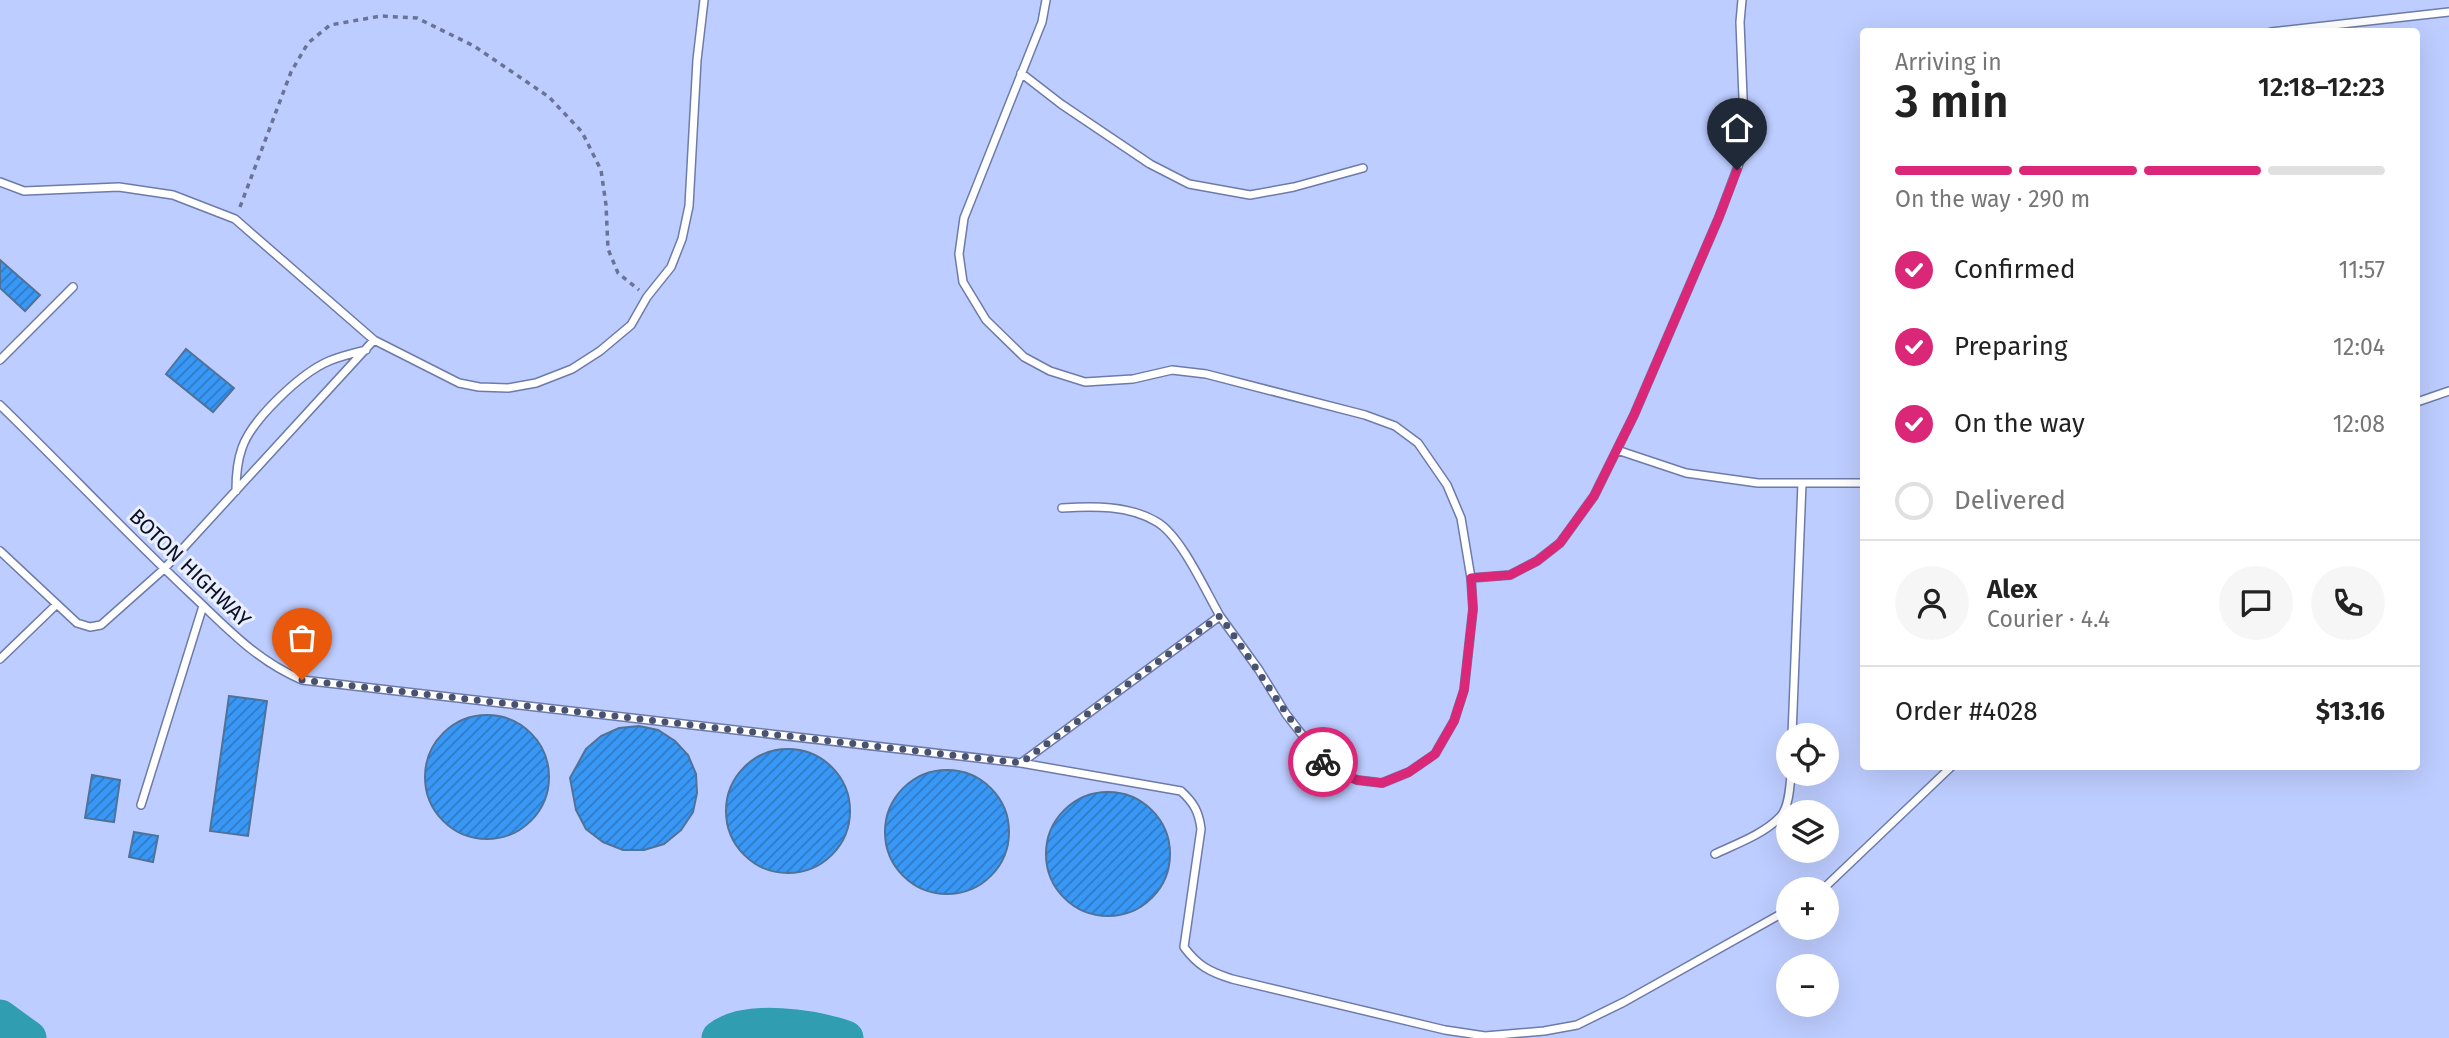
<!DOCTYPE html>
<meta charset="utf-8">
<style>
body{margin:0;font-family:"Fira Sans",sans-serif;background:#f6f6f6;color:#222;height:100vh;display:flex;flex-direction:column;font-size:26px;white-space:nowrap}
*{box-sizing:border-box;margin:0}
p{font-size:23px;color:#767676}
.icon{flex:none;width:38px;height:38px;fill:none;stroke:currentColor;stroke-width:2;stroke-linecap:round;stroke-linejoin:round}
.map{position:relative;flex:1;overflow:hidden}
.details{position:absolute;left:1860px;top:28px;width:560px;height:742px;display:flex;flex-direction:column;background:#fff;border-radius:7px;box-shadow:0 7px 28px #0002}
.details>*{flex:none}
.buttons{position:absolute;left:1776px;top:723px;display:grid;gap:14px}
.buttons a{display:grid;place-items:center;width:63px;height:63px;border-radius:50%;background:#fff;box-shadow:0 7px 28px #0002;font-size:35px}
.pin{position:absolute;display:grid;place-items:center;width:60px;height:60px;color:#fff;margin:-72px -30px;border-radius:50% 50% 50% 0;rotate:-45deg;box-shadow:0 0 7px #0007}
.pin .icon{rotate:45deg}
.courier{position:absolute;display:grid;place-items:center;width:70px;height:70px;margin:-35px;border:5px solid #db2777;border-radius:50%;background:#fff;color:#222;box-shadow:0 2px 9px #0007}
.overview em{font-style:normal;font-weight:600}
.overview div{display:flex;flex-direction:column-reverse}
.overview{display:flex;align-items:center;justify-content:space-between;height:119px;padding:0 35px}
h1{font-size:46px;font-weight:600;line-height:52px}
.bar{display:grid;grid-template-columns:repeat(4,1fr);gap:10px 7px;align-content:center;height:84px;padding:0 35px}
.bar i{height:9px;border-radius:5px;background:#e0e0e0}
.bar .current{background:#db2777}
.bar p{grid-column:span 4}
.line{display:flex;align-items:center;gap:18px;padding:0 35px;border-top:2px solid #e0e0e0}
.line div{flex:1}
.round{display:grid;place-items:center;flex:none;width:74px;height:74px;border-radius:37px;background:#f6f6f6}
ol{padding:0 35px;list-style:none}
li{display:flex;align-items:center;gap:21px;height:77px}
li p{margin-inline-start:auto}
li .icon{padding:7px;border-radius:50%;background:#db2777;color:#fff;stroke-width:4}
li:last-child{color:#767676}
li i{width:38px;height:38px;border:4px solid #e0e0e0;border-radius:50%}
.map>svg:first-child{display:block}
</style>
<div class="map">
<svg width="2449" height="1038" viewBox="0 0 2449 1038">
<defs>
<pattern id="building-hatch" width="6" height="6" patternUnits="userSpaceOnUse" patternTransform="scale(1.75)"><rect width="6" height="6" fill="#3998f5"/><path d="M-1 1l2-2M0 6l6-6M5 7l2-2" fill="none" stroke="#2e7ac6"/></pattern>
</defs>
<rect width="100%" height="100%" fill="#bdcdff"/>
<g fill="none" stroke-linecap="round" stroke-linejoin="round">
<path stroke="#309db0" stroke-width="35" d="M0 1017 29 1038
M719 1038C747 1016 814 1027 846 1038"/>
</g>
<path fill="url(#building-hatch)" stroke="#4f7298" stroke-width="2" d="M0 260 40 295 25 311 0 288Z
M186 349 234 388 213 412 166 374Z
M229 696 267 701 248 836 210 831Z
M425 777a62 62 0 1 1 124 0a62 62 0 1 1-124 0Z
M639 726 658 730 675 741 688 755 696 774 697 793 693 812 681 830 664 844 644 850H623L603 842 586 829 576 810 570 778 586 749 601 736 619 728Z
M726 811a62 62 0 1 1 124 0a62 62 0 1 1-124 0Z
M885 832a62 62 0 1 1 124 0a62 62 0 1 1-124 0Z
M92 775 120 780 114 822 85 818Z
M1046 854a62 62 0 1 1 124 0a62 62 0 1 1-124 0Z
M134 832 158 836 153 862 129 857Z"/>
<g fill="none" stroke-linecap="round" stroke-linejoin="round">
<g stroke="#6e7ba9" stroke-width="10">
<path id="service" d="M2271 32 2449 12
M1021 73 1061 104 1150 164 1189 184 1250 195 1294 187 1363 168
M0 182 24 191 119 187 173 195 235 219 374 340 459 383 479 387 508 388 536 383 572 369 600 351 631 325 647 297 671 267 682 239 689 206 697 60 704 0
M0 360 73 287
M2417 402 2449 391
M0 405C65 468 127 534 193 596 229 630 256 660 302 680L1021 763 1181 791C1194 803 1199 812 1201 829L1184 947C1198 966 1210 972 1232 979L1445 1030 1485 1036 1544 1031 1577 1025 1624 1002 1788 910
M1617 450 1686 473 1758 483H1864
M236 491C236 476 237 462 242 448 252 419 301 373 329 361 341 356 354 353 366 350
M1062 508C1093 506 1129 505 1157 522 1181 536 1205 590 1220 616
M0 551 77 623 90 627 101 625 164 569 374 340
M1471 578 1510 575 1537 561 1560 543 1594 496 1634 415 1719 217 1743 153 1744 123 1740 22 1742 0
M0 659 56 605
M1792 735 1802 483
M1021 763 1220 616 1259 670 1286 714 1327 767 1357 780 1382 783 1409 772 1435 754 1454 721 1464 690 1473 609 1471 578 1461 518 1447 485 1418 443 1395 426 1365 415 1206 374 1172 370 1133 379 1085 382 1050 371 1024 357 986 320 963 282 959 254 964 218 1042 22 1046 0
M141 805 203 606
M1715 854C1736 844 1764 834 1780 817 1789 808 1790 786 1791 774
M1823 889 1952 766"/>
</g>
<path stroke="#697396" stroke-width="3.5" stroke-dasharray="5 5" stroke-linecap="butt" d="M240 207 291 72 308 43 330 25 381 16 417 18 474 46 549 97 582 132 601 170 606 205 608 249 618 273 639 290"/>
<use href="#service" stroke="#fff" stroke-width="7"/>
</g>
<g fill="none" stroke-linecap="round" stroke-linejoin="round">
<path stroke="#49526f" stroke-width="7" stroke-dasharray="0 12.6" d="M302 680 1021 763 1220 616C1255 664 1285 716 1323 762"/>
<path stroke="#db2777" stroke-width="9" d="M1323 762 1327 767 1357 780 1382 783 1409 772 1435 754 1454 721 1464 690 1473 609 1471 578 1510 575 1537 561 1560 543 1594 496 1634 415 1719 217 1737 170"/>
</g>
<g text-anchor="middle" stroke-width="6" stroke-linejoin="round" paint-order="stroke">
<g font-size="21" fill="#0b0f21" stroke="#eaefff">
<text transform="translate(190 568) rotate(44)" y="7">BOTON HIGHWAY</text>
</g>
</g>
</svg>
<div class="buttons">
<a><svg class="icon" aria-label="locate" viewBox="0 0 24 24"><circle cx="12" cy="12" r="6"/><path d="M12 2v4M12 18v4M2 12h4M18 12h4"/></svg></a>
<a><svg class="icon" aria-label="layers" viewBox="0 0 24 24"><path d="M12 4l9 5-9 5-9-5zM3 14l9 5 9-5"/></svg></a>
<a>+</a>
<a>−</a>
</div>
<div class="pin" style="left:302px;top:680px;background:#ea580c"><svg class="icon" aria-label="bag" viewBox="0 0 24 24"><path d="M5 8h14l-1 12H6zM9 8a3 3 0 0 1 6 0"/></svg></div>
<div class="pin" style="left:1737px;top:170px;background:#1f2937"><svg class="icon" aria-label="home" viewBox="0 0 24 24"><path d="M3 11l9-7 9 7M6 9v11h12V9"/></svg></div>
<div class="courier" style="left:1323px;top:762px"><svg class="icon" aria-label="bike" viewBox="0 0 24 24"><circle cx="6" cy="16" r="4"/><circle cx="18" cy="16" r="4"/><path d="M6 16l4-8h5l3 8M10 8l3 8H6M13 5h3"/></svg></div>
<section class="details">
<div class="overview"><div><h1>3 min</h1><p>Arriving in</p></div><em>12:18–12:23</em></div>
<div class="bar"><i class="current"></i><i class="current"></i><i class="current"></i><i></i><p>On the way · 290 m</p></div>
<ol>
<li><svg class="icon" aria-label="check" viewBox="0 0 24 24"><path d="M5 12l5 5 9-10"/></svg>Confirmed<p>11:57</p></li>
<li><svg class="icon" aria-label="check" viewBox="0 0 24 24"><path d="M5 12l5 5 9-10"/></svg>Preparing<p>12:04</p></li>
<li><svg class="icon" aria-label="check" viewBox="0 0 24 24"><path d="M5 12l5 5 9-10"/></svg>On the way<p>12:08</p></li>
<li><i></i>Delivered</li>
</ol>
<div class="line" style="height:126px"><a class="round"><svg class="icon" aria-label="person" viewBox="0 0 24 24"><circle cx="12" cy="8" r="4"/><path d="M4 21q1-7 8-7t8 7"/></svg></a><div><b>Alex</b><p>Courier · 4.4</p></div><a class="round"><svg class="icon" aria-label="chat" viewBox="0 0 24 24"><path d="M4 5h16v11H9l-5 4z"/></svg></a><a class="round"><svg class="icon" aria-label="phone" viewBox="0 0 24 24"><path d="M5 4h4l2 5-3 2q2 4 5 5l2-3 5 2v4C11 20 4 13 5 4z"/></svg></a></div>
<div class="line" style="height:91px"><div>Order #4028</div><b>$13.16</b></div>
</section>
</div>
